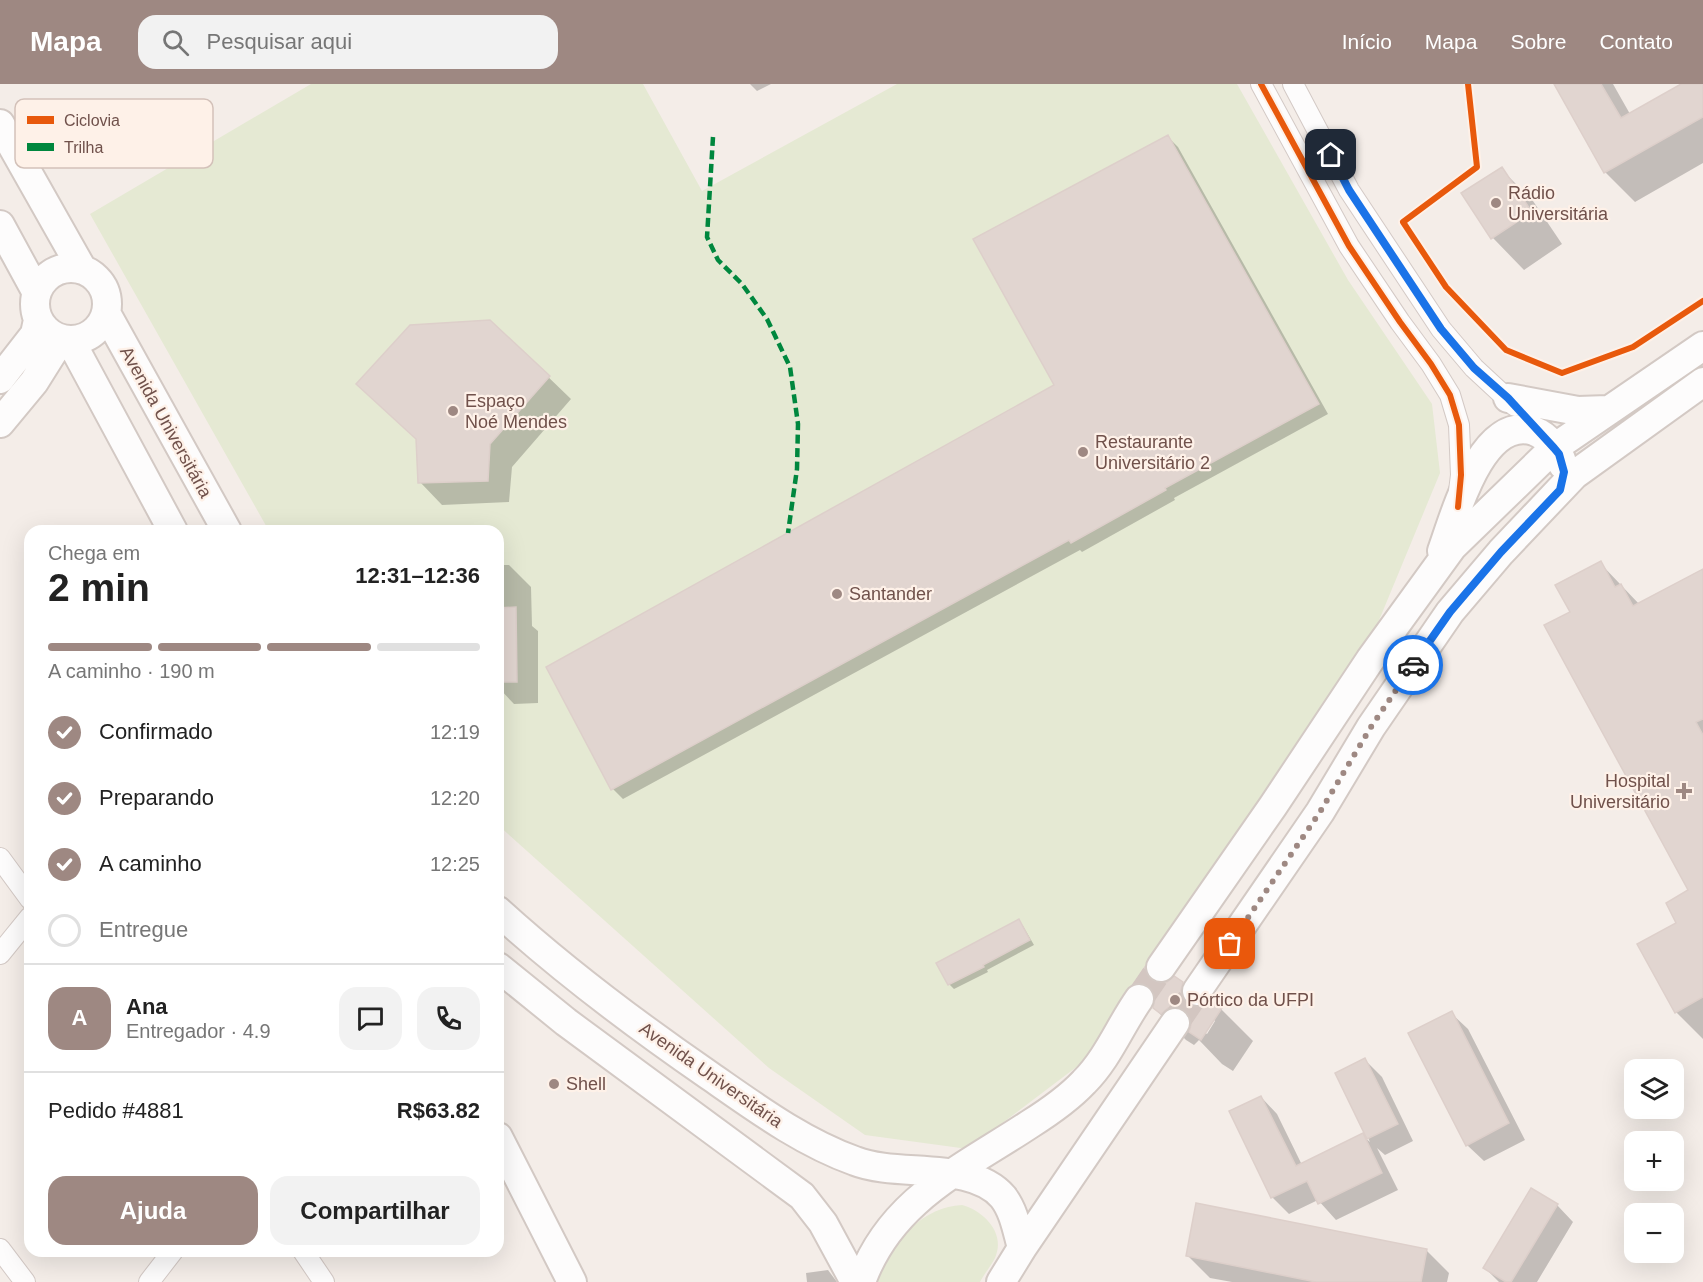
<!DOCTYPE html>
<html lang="pt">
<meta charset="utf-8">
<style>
body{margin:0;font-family:Helvetica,sans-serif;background:#f2f2f2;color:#222;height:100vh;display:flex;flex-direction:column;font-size:22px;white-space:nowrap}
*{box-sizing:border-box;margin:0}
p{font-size:20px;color:#767676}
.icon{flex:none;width:33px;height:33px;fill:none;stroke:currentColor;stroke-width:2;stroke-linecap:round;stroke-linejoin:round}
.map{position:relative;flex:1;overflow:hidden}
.details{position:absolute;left:24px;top:441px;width:480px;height:732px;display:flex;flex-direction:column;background:#fff;border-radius:18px;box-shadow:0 6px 24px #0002}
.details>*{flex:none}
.fabs{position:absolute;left:1624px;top:975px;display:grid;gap:12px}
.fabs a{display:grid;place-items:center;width:60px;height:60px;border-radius:12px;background:#fff;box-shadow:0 6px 24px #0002;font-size:30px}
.pin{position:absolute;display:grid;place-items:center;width:51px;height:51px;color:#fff;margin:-26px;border-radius:12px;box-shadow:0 3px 9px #0006}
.courier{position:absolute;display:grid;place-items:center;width:60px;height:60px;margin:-30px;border:4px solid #1a73e8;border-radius:50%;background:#fff;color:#222;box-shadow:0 2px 8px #0007}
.overview em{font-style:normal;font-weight:600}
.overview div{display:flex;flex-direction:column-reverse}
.overview{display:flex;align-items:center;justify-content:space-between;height:102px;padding:0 24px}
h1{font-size:39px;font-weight:600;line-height:45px}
.bar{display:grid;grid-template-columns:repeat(4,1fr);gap:9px 6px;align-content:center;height:72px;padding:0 24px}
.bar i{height:8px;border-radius:4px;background:#e0e0e0}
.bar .on{background:#9e8882}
.bar p{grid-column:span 4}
.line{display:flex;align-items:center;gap:15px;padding:0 24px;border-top:2px solid #e0e0e0}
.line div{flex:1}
.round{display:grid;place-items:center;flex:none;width:63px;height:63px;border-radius:18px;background:#f2f2f2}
ol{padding:0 24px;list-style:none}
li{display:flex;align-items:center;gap:18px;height:66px}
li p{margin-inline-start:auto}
li .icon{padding:6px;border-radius:50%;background:#9e8882;color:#fff;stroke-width:4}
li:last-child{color:#767676}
li i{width:33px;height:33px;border:3px solid #e0e0e0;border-radius:50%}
.button{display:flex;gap:12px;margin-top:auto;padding:12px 24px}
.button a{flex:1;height:69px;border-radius:18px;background:#9e8882;color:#fff;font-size:24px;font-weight:600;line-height:69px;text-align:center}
.button a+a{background:#f2f2f2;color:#222}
header{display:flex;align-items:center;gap:36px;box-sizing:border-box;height:84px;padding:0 30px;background:#9e8882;color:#fff}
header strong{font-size:28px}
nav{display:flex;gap:33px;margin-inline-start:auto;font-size:21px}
.search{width:420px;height:54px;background:#f2f2f2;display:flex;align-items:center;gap:15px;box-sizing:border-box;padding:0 21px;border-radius:18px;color:#767676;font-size:22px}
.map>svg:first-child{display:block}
</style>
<header>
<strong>Mapa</strong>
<div class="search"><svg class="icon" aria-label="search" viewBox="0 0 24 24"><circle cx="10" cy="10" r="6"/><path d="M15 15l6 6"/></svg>Pesquisar aqui</div>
<nav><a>Início</a><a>Mapa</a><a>Sobre</a><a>Contato</a></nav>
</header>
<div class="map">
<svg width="1703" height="1198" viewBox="0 0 1703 1198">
<rect width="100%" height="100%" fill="#f4ede8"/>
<path fill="#e5e9d3" d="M311 0H643L702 107 897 0H1237L1348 196 1432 320 1440 389 1363 575 1266 722 1087 975 968 1065 865 1051 769 984 498 741V447H269L90 130Z
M962 1121C984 1127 1006 1149 995 1174 991 1182 984 1190 980 1198H874C889 1162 920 1123 962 1121Z"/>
<path fill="#0003" fill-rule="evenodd" d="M750 0H771L757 7Z
M1555 0H1613L1630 30 1684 0H1703V79L1635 118 1605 88Z
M1168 53 1178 63 1328 330 1174 414 1175 416 1082 468 1080 466 623 715 613 705 1056 301Z
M1501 85 1533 117 1562 160 1524 186 1493 154 1463 110Z
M490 237 571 315 512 383 509 418 442 421 420 398Z
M1600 479 1640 521 1703 486V955L1676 928 1678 839 1690 807 1572 528Z
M498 481H509L531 503 532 542 538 547V619L514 620 498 603Z
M1018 837 1023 842 1034 861 987 886 988 888 954 905 949 900Z
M1145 886 1160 901 1182 899 1205 923 1221 925 1253 957 1233 987 1222 980 1199 956 1194 961 1186 956 1154 924 1156 919 1136 899ZM1213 935 1215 937 1207 950 1204 948Z
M1451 929 1468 945 1525 1056 1484 1077 1467 1061Z
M1365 976 1382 993 1413 1057 1385 1071 1377 1064 1398 1106 1336 1136 1318 1116 1289 1130 1272 1113 1231 1028 1261 1013 1277 1030 1302 1081 1362 1051 1370 1058 1337 990Z
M1557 1121 1573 1138 1537 1198H1499L1485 1184Z
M1427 1167 1449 1189 1447 1198H1232L1210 1194 1187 1171Z
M828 1186 837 1198H807L806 1189Z"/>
<path fill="#e1d5d0" stroke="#ddcfca" stroke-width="1.5" d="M1554 0H1601L1621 34 1681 0H1703V33L1604 89Z
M1168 51 1319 320 1165 404 1166 406 1071 459 1069 456 611 706 546 583 1054 301 973 155Z
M1502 83 1532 128 1491 155 1461 109Z
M490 236 550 292 490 360 488 397 418 399 416 355 356 300 410 241Z
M1601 477 1615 503 1621 500 1633 522 1703 485V635L1696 638 1703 651V913L1675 929 1637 860 1676 839 1666 819 1688 806 1544 541 1570 528 1555 501Z
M516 523 517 598H498V524Z
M1019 835 1030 856 983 881 984 883 948 901 936 879Z
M1145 883 1146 891 1152 897 1160 899 1167 898 1174 892 1183 898 1181 906 1182 914 1188 921 1195 923 1204 922 1210 916 1222 924 1201 956 1189 948 1191 941 1190 932 1184 925 1176 923 1168 924 1161 930 1153 924 1155 915 1153 907 1148 901 1141 899 1134 900Z
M1452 927 1509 1039 1466 1062 1408 949Z
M1365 974 1398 1040 1367 1055 1335 989Z
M1261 1012 1296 1082 1363 1049 1382 1089 1318 1120 1307 1097 1271 1114 1229 1027Z
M1531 1104 1558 1120 1511 1198H1506L1483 1184Z
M1196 1119 1427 1165 1421 1198H1316L1186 1172Z"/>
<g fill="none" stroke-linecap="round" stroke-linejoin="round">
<path stroke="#d3c6c1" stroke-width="28" stroke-dasharray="28 14" stroke-linecap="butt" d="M1139 915 1161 883
M1175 939 1197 907"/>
<g stroke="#d3c9c5" stroke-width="22">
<path id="minor" d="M1261 0 1349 162 1400 238 1431 280 1450 311 1459 341 1461 391 1459 407
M1293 0 1349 106 1441 245 1474 284 1515 322
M0 774 30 815
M0 870 30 833
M0 1165 25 1198
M303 1167 324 1198
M149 1198 173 1167"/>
</g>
<g stroke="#d3c9c4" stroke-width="32">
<path id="secondary" d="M0 40 82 185
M0 141 36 207
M35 220a36 36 0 1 1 72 0a36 36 0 1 1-72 0Z
M106 229 227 447
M70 256 173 447
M0 295 35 250 38 236
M1508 314 1578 327 1608 326
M0 339 34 298 61 255
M1442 467C1455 431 1482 330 1534 347 1548 352 1559 367 1563 381
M498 827C564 887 636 941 710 992 756 1024 802 1058 855 1077 898 1094 971 1076 1003 1113 1014 1127 1017 1146 1022 1164
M498 883 566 938 802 1112 823 1139 855 1198
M1161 883 1273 722 1370 576 1452 463 1554 364 1703 262
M1197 907 1320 728 1371 643 1450 528 1501 468 1574 391 1703 298
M498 1053 572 1198
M861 1198C890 1116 962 1085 1030 1040 1049 1028 1068 1015 1084 998 1108 974 1120 942 1139 915
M1001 1198 1022 1164 1175 939"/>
</g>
<use href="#minor" stroke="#fdfcfc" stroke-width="20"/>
<use href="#secondary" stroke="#fdfcfc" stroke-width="28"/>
<path stroke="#00873e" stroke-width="4.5" stroke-dasharray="9 4.5" stroke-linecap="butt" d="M713 53 707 153 718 176 742 200 767 235 790 283 798 340 797 385 788 449"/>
<g stroke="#fef1e8" stroke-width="10">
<path id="cycleway" d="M1261 0 1349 162 1400 238 1431 280 1450 311 1459 341 1461 391 1458 423
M1468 0 1477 83 1403 138 1446 203 1506 266 1562 289 1633 263 1703 217"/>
</g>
<use href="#cycleway" stroke="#e8590c" stroke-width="6"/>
</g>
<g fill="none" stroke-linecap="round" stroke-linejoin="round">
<path stroke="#9e8882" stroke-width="6" stroke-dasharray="0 10.8" d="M1230 860 1320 728 1371 643 1413 581"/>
<path stroke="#1a73e8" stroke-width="8" d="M1331 71 1349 106 1441 245 1474 284 1508 314 1554 364 1559 370 1564 388 1560 406 1501 468 1450 528 1413 581"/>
</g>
<g fill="#9e8882" stroke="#fef1e8" stroke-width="2">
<circle cx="1496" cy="119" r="6"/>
<circle cx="453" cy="327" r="6"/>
<circle cx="1083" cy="368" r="6"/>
<circle cx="837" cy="510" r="6"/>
<path d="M1681 698h6v6h6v6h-6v6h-6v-6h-6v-6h6z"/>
<circle cx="1175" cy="916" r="6"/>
<circle cx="554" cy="1000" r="6"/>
</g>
<g text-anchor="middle" stroke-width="4.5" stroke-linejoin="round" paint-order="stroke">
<g font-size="18" fill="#70514b" stroke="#fef1e8" text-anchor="start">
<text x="1508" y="115">Rádio<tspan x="1508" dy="21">Universitária</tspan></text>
<text x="465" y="323">Espaço<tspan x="465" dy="21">Noé Mendes</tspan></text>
<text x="1095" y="364">Restaurante<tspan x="1095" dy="21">Universitário 2</tspan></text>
<text x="849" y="516">Santander</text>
<text x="1670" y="703" text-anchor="end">Hospital<tspan x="1670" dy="21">Universitário</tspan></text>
<text x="1187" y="922">Pórtico da UFPI</text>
<text x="566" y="1006">Shell</text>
</g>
<g font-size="18" fill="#70514b" stroke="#fef1e8">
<text transform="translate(166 338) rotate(61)" y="6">Avenida Universitária</text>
<text transform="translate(711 991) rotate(35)" y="6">Avenida Universitária</text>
</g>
</g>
<rect x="15" y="15" width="198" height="69" rx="9" fill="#fef1e8" stroke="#d3c1b9" stroke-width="1.5"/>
<rect x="27" y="32" width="27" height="8" fill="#e8590c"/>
<rect x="27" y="59" width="27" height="8" fill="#00873e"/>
<g font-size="16" fill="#70514b">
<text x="64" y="42">Ciclovia</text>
<text x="64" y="69">Trilha</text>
</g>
</svg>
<div class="fabs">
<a><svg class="icon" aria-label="layers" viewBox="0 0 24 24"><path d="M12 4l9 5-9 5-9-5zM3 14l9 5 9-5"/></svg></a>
<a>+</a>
<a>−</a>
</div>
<div class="pin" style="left:1230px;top:860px;background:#ea580c"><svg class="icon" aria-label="bag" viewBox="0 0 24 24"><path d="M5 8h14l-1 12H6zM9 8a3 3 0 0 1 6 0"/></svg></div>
<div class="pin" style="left:1331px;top:71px;background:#1f2937"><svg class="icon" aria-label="home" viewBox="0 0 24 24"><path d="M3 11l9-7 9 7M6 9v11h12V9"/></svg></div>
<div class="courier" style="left:1413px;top:581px"><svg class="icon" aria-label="car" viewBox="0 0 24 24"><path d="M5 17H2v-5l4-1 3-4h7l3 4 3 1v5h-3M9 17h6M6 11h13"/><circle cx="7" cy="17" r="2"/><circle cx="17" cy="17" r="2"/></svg></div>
<section class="details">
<div class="overview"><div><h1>2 min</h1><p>Chega em</p></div><em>12:31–12:36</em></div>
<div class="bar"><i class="on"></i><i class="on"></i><i class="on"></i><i></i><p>A caminho · 190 m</p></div>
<ol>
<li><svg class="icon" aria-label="check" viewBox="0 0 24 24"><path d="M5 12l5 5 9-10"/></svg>Confirmado<p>12:19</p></li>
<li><svg class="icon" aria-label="check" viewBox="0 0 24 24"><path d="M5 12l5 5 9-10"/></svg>Preparando<p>12:20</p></li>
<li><svg class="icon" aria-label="check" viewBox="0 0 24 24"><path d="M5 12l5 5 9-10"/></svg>A caminho<p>12:25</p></li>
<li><i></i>Entregue</li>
</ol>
<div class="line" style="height:108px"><b class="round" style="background:#9e8882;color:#fff">A</b><div><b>Ana</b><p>Entregador · 4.9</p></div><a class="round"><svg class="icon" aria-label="chat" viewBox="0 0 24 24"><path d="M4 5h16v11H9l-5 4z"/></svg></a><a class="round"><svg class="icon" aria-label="phone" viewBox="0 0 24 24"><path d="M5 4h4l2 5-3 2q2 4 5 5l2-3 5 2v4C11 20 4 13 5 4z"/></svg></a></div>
<div class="line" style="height:78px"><div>Pedido #4881</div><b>R$63.82</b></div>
<div class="button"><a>Ajuda</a><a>Compartilhar</a></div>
</section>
</div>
